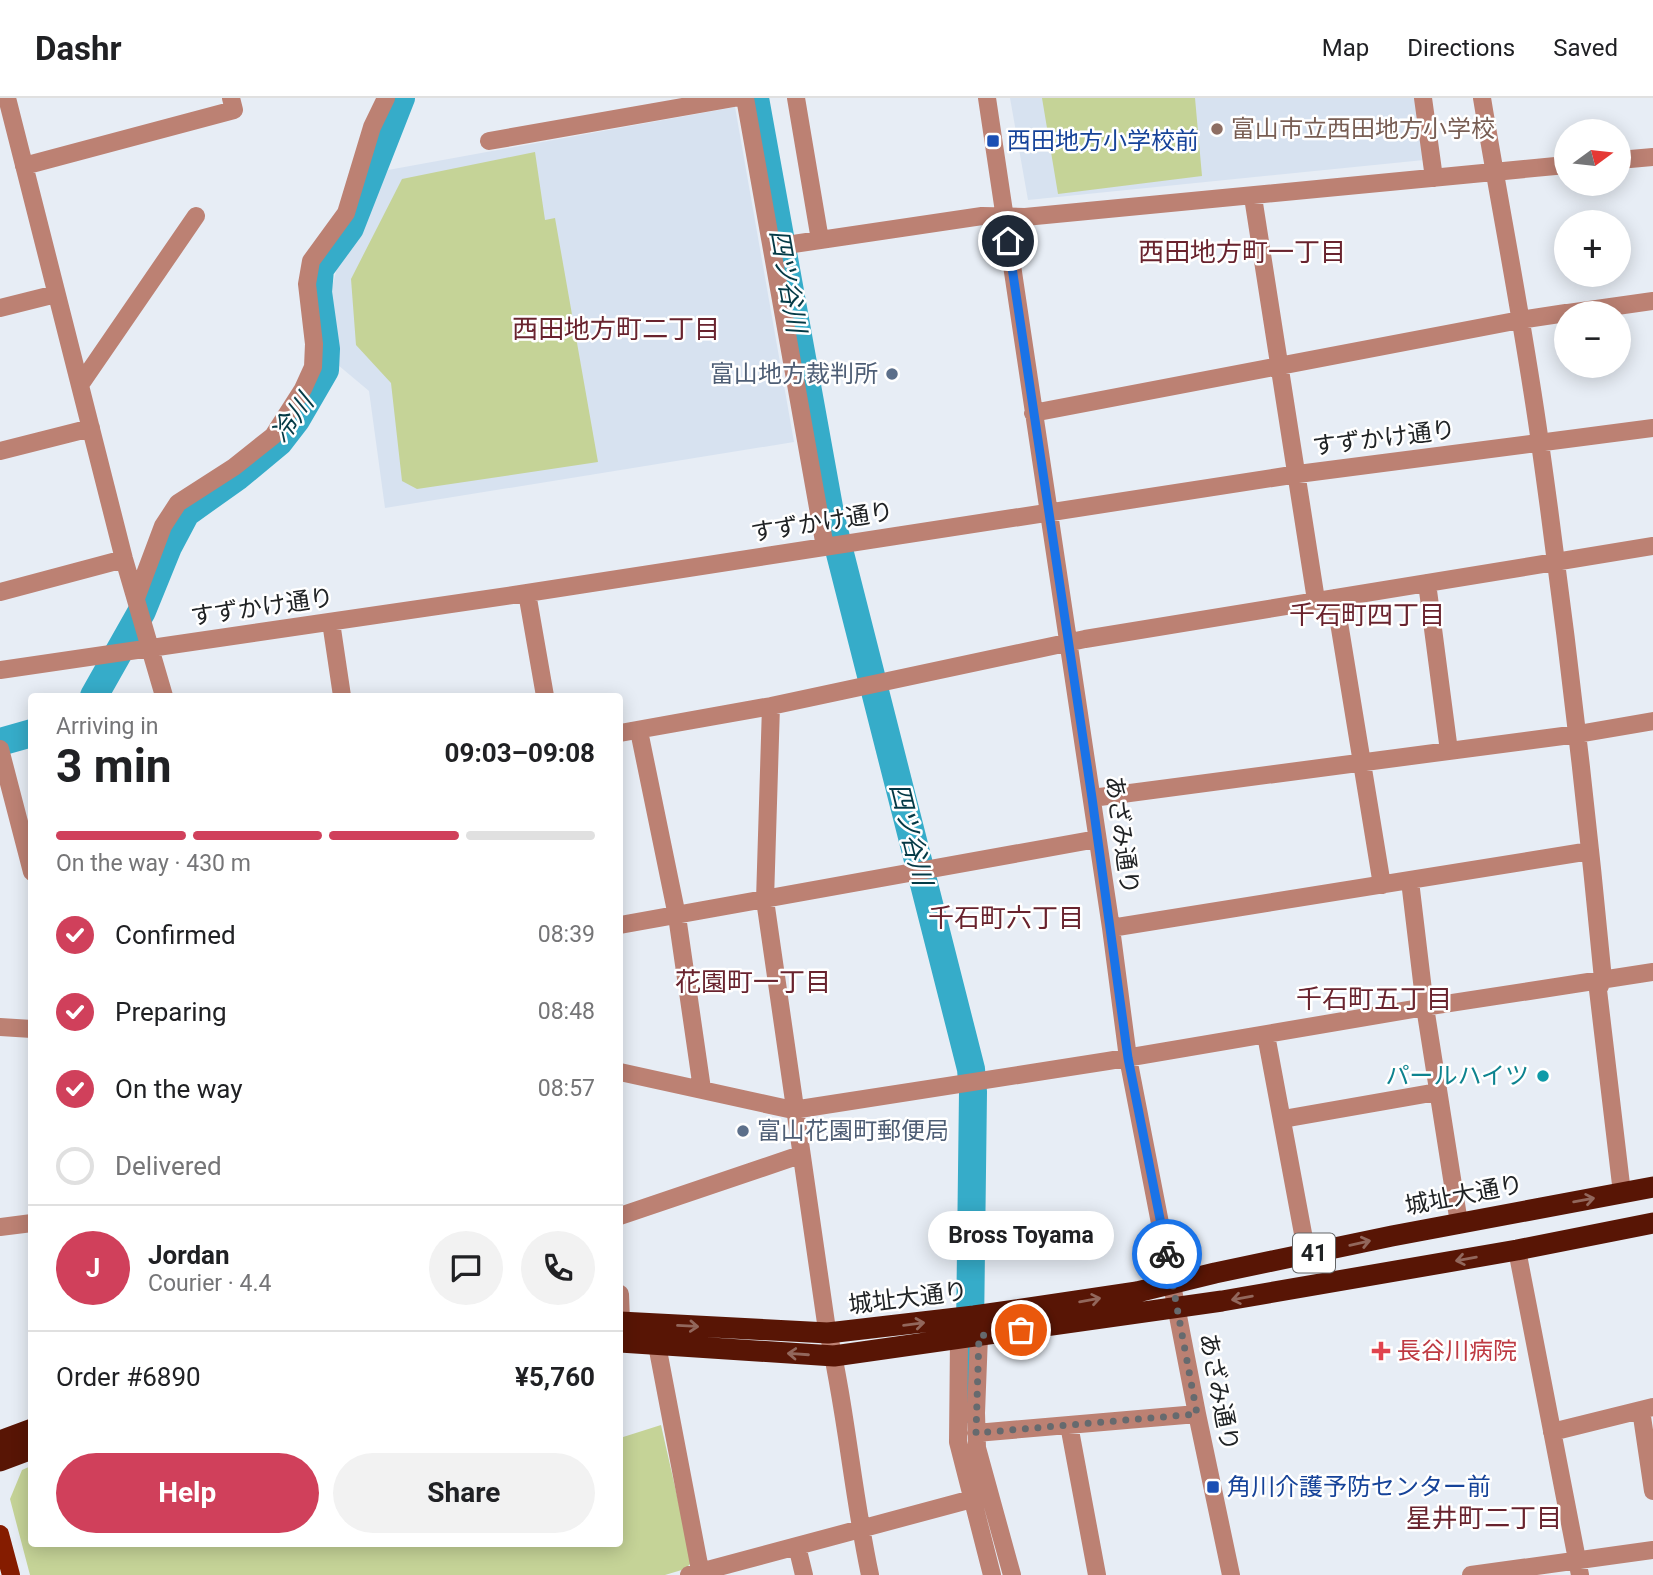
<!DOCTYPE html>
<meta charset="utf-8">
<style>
body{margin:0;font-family:Roboto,"Noto Sans JP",sans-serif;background:#f2f2f2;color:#202124;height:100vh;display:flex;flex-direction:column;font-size:26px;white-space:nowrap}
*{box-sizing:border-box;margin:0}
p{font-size:23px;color:#757577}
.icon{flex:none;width:38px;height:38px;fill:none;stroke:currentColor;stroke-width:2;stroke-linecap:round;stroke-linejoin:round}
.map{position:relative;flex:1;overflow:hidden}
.side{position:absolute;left:28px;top:595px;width:595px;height:854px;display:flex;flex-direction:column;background:#fff;border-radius:7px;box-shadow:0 4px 18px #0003}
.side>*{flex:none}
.needle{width:46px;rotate:75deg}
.fabs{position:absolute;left:1554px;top:21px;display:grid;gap:14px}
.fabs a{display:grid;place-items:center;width:77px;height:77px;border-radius:50%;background:#fff;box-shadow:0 4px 18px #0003;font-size:35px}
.pin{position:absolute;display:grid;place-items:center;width:60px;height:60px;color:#fff;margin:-30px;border:4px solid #fff;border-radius:50%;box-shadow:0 2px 7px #0007}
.courier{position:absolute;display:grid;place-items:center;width:70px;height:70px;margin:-35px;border:5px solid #1a73e8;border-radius:50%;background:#fff;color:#222;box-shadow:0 2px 9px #0007}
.bubble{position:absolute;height:49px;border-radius:24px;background:#fff;box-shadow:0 4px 18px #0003;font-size:23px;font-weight:700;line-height:49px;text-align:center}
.overview em{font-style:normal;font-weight:700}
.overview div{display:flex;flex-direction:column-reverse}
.overview{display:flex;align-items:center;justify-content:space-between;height:119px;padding:0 28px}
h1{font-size:46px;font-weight:700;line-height:52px}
.bar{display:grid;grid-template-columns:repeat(4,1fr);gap:10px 7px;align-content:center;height:84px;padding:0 28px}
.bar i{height:9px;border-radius:5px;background:#e0e0e0}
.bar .on{background:#d0405b}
.bar p{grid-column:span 4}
.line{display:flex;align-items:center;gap:18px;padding:0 28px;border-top:2px solid #e0e0e0}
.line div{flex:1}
.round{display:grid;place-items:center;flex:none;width:74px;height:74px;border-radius:37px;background:#f2f2f2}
ol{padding:0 28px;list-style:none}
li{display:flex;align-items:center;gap:21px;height:77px}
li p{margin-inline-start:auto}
li .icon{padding:7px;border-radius:50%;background:#d0405b;color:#fff;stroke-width:4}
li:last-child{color:#757577}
li i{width:38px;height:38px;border:4px solid #e0e0e0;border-radius:50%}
.button{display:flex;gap:14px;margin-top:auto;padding:14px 28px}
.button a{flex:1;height:80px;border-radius:42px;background:#d0405b;color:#fff;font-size:28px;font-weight:700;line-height:80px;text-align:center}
.button a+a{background:#f2f2f2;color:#202124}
header{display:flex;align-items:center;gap:42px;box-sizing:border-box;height:98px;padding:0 35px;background:#fff;border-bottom:2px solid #e0e0e0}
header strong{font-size:33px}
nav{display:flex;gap:38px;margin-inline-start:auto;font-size:24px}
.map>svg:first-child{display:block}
</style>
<header>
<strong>Dashr</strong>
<nav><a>Map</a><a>Directions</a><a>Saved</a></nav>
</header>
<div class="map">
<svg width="1653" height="1477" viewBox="0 0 1653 1477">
<rect width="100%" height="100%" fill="#e7edf5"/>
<path fill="#d7e2f0" d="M1010 0H1415L1424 62 1028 102Z
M735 9 794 344 385 410 369 293 338 267 330 197 338 166 388 72Z"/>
<path fill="#c5d397" d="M1042 0H1195L1202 78 1058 96Z
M535 54 545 122 555 120 598 364 417 391 402 383 391 285 356 247 351 181 402 81Z
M661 1327 692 1464 685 1471 665 1477H30L10 1401 22 1372 31 1368 32 1446H620V1340Z"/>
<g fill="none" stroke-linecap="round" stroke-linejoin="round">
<path stroke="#36acc9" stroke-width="28" d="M755 0 831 420 971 971 973 994 969 1311
M94 598 142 513 168 449 186 415 238 378 279 344 296 322 325 272 326 251 318 194 320 171 350 130 401 0
M0 644 32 635"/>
<path stroke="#bc8173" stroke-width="18" d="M7 0 124 461 164 598
M745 0 825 449
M796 0 820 142
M987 0 1111 830 1128 960 1197 1316 1231 1477
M1423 0 1434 80
M1482 0C1501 115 1524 229 1540 345 1565 523 1586 702 1603 881L1598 892 1622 1095
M489 43 734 0
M1619 62 1653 59
M24 68 234 12 231 0
M1253 99 1316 502
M773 149 982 118 1025 119 1566 67
M0 210 56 196
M1568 215 1653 203
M80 287 196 118
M1033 315 1520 222 1566 215
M0 353 91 330
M1427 485 1449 653
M0 494 124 461
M527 495 545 598
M136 500 163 428 178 405 234 369 273 338 303 291 313 269 314 246 307 186 311 163 346 115 372 29 386 0
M1335 500 1382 787
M331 524 342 598
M0 572 527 495 1298 376 1653 330
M771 608 765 802 826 1225C846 1308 852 1393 870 1477
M639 633 677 818 702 991
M620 635 771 608 1085 541 1653 448
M0 651 32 774
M1092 700 1578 636 1653 623
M1410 783 1425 909 1459 1125
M620 827 1097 741
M1111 830 1590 753
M0 929 32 931
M1266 937 1307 1157
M620 974 793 1012 1108 963 1425 909 1653 874
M1283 1021 1437 994
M620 1118 800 1057
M0 1129 32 1125
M1517 1152 1580 1477
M620 1196 621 1224
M979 1238 976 1315 977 1350 1012 1477
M959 1241 958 1344 992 1477
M657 1247 701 1477
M1641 1312 1653 1393
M1069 1327 1097 1477
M1552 1334 1653 1309
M976 1335 1197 1316
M797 1448 804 1477
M689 1477 972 1401
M1471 1477 1653 1452"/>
<path stroke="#851c00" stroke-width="18" d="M0 1436 11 1477"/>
<path stroke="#581505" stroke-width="21" d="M620 1224 828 1235 974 1218 1137 1194 1215 1175 1392 1138 1653 1089
M620 1244 834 1258 1222 1203 1517 1152 1653 1125
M0 1343 32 1331
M0 1363 32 1351"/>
</g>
<defs><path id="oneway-shaft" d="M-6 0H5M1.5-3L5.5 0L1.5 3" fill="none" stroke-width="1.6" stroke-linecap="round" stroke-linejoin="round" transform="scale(1.75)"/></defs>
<g stroke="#92675c">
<use href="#oneway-shaft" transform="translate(1584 1102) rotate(-10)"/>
<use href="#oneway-shaft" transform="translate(1360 1145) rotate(-13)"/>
<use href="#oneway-shaft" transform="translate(1466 1161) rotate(170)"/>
<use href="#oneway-shaft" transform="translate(1242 1200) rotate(170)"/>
<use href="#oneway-shaft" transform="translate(1090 1202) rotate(-10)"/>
<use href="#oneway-shaft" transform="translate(914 1226) rotate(-7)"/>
<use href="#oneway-shaft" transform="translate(688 1228) rotate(3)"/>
<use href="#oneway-shaft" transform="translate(798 1256) rotate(-176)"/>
</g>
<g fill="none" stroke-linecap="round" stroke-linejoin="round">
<path stroke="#666a6e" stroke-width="7" stroke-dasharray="0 12.6" d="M1021 1232 979 1238 976 1335 1197 1316 1167 1156"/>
<path stroke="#1a73e8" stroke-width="9" d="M1008 143 1092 700 1128 960 1167 1156"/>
</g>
<circle fill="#8d6e63" stroke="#fff" stroke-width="2.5" cx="1217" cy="31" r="7"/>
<g fill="#1a4fb4" stroke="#fff" stroke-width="2.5">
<rect x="986" y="36" width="14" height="14" rx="3.5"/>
<rect x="1206" y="1382" width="14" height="14" rx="3.5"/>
</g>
<g fill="#5c6f8a" stroke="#fff" stroke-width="2.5">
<circle cx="892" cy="276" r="7"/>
<circle cx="743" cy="1033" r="7"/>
</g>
<circle fill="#0f9aa8" stroke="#fff" stroke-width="2.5" cx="1543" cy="978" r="7"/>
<path fill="#e0444e" stroke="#fff" stroke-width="2.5" d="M1377.5 1242.5h7v7h7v7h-7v7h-7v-7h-7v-7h7z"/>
<g text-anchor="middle" stroke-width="5" stroke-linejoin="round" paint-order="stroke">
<rect fill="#fff" stroke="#636566" stroke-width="2" x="1293" y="1135.5" width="42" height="39" rx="5"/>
<g font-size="23" font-weight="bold" fill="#202325">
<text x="1314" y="1163">41</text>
</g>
<g font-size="24" fill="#785e54" stroke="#fff" text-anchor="start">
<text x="1231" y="39">富山市立西田地方小学校</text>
</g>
<g font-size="24" fill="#164399" stroke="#fff" text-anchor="start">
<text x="1007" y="51">西田地方小学校前</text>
<text x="1227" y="1397">角川介護予防センター前</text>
</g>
<g font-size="24" fill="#4e5e75" stroke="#fff" text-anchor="end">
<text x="878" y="284">富山地方裁判所</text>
<text x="757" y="1041" text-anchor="start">富山花園町郵便局</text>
</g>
<g font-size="24" fill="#202325" stroke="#fff">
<text transform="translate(1384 340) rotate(-7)" y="8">すずかけ通り</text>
<text transform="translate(822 424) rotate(-9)" y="8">すずかけ通り</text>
<text transform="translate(262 509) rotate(-8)" y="8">すずかけ通り</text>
<text transform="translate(1122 737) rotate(82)" y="8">あざみ通り</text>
<text transform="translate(1464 1097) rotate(-11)" y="8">城址大通り</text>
<text transform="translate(908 1200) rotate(-7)" y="8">城址大通り</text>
<text transform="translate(1219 1294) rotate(79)" y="8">あざみ通り</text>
</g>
<g font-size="24" fill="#0d838f" stroke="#fff" text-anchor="end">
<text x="1529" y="986">パールハイツ</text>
</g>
<g font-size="24" fill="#be3a42" stroke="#fff" text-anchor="start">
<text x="1397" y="1261">長谷川病院</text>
</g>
<g font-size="26" fill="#69232e" stroke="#fff">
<text x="1242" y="163">西田地方町一丁目</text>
<text x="616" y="240">西田地方町二丁目</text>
<text x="1367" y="526">千石町四丁目</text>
<text x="1006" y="829">千石町六丁目</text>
<text x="753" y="893">花園町一丁目</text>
<text x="1374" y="910">千石町五丁目</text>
<text x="1484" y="1429">星井町二丁目</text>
</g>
<g font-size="26" font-style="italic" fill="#043a46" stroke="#fff">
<text transform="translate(788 183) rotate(80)" y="9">四ツ谷川</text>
<text transform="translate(292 320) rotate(-54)" y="9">冷川</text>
<text transform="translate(911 736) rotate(76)" y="9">四ツ谷川</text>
</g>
</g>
</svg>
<div class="fabs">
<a><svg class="needle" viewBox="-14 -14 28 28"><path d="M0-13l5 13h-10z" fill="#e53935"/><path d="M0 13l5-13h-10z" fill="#757577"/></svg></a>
<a>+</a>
<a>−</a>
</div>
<div class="pin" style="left:1021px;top:1232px;background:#ea580c"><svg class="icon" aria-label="bag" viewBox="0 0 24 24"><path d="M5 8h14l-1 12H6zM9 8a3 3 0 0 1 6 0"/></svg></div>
<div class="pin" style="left:1008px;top:143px;background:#1f2937"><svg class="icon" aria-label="home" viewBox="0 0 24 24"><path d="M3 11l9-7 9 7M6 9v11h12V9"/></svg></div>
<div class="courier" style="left:1167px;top:1156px"><svg class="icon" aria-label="bike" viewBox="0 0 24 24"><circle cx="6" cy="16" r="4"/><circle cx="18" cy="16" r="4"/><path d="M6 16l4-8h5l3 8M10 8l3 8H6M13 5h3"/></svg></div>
<div class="bubble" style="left:928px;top:1113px;width:186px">Bross Toyama</div>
<section class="side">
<div class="overview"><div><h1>3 min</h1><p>Arriving in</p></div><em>09:03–09:08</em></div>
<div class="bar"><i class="on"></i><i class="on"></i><i class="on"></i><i></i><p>On the way · 430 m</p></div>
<ol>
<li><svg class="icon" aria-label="check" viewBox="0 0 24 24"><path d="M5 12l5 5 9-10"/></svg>Confirmed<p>08:39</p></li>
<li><svg class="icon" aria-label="check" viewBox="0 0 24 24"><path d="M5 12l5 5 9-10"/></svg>Preparing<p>08:48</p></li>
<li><svg class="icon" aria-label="check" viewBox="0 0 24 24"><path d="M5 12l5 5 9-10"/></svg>On the way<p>08:57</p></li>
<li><i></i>Delivered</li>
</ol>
<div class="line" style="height:126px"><b class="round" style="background:#d0405b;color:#fff">J</b><div><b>Jordan</b><p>Courier · 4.4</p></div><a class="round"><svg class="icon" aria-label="chat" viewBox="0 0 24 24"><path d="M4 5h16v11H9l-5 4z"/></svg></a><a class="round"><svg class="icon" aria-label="phone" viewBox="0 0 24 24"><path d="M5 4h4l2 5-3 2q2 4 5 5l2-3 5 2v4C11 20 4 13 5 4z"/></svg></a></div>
<div class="line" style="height:91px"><div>Order #6890</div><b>¥5,760</b></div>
<div class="button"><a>Help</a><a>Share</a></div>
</section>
</div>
